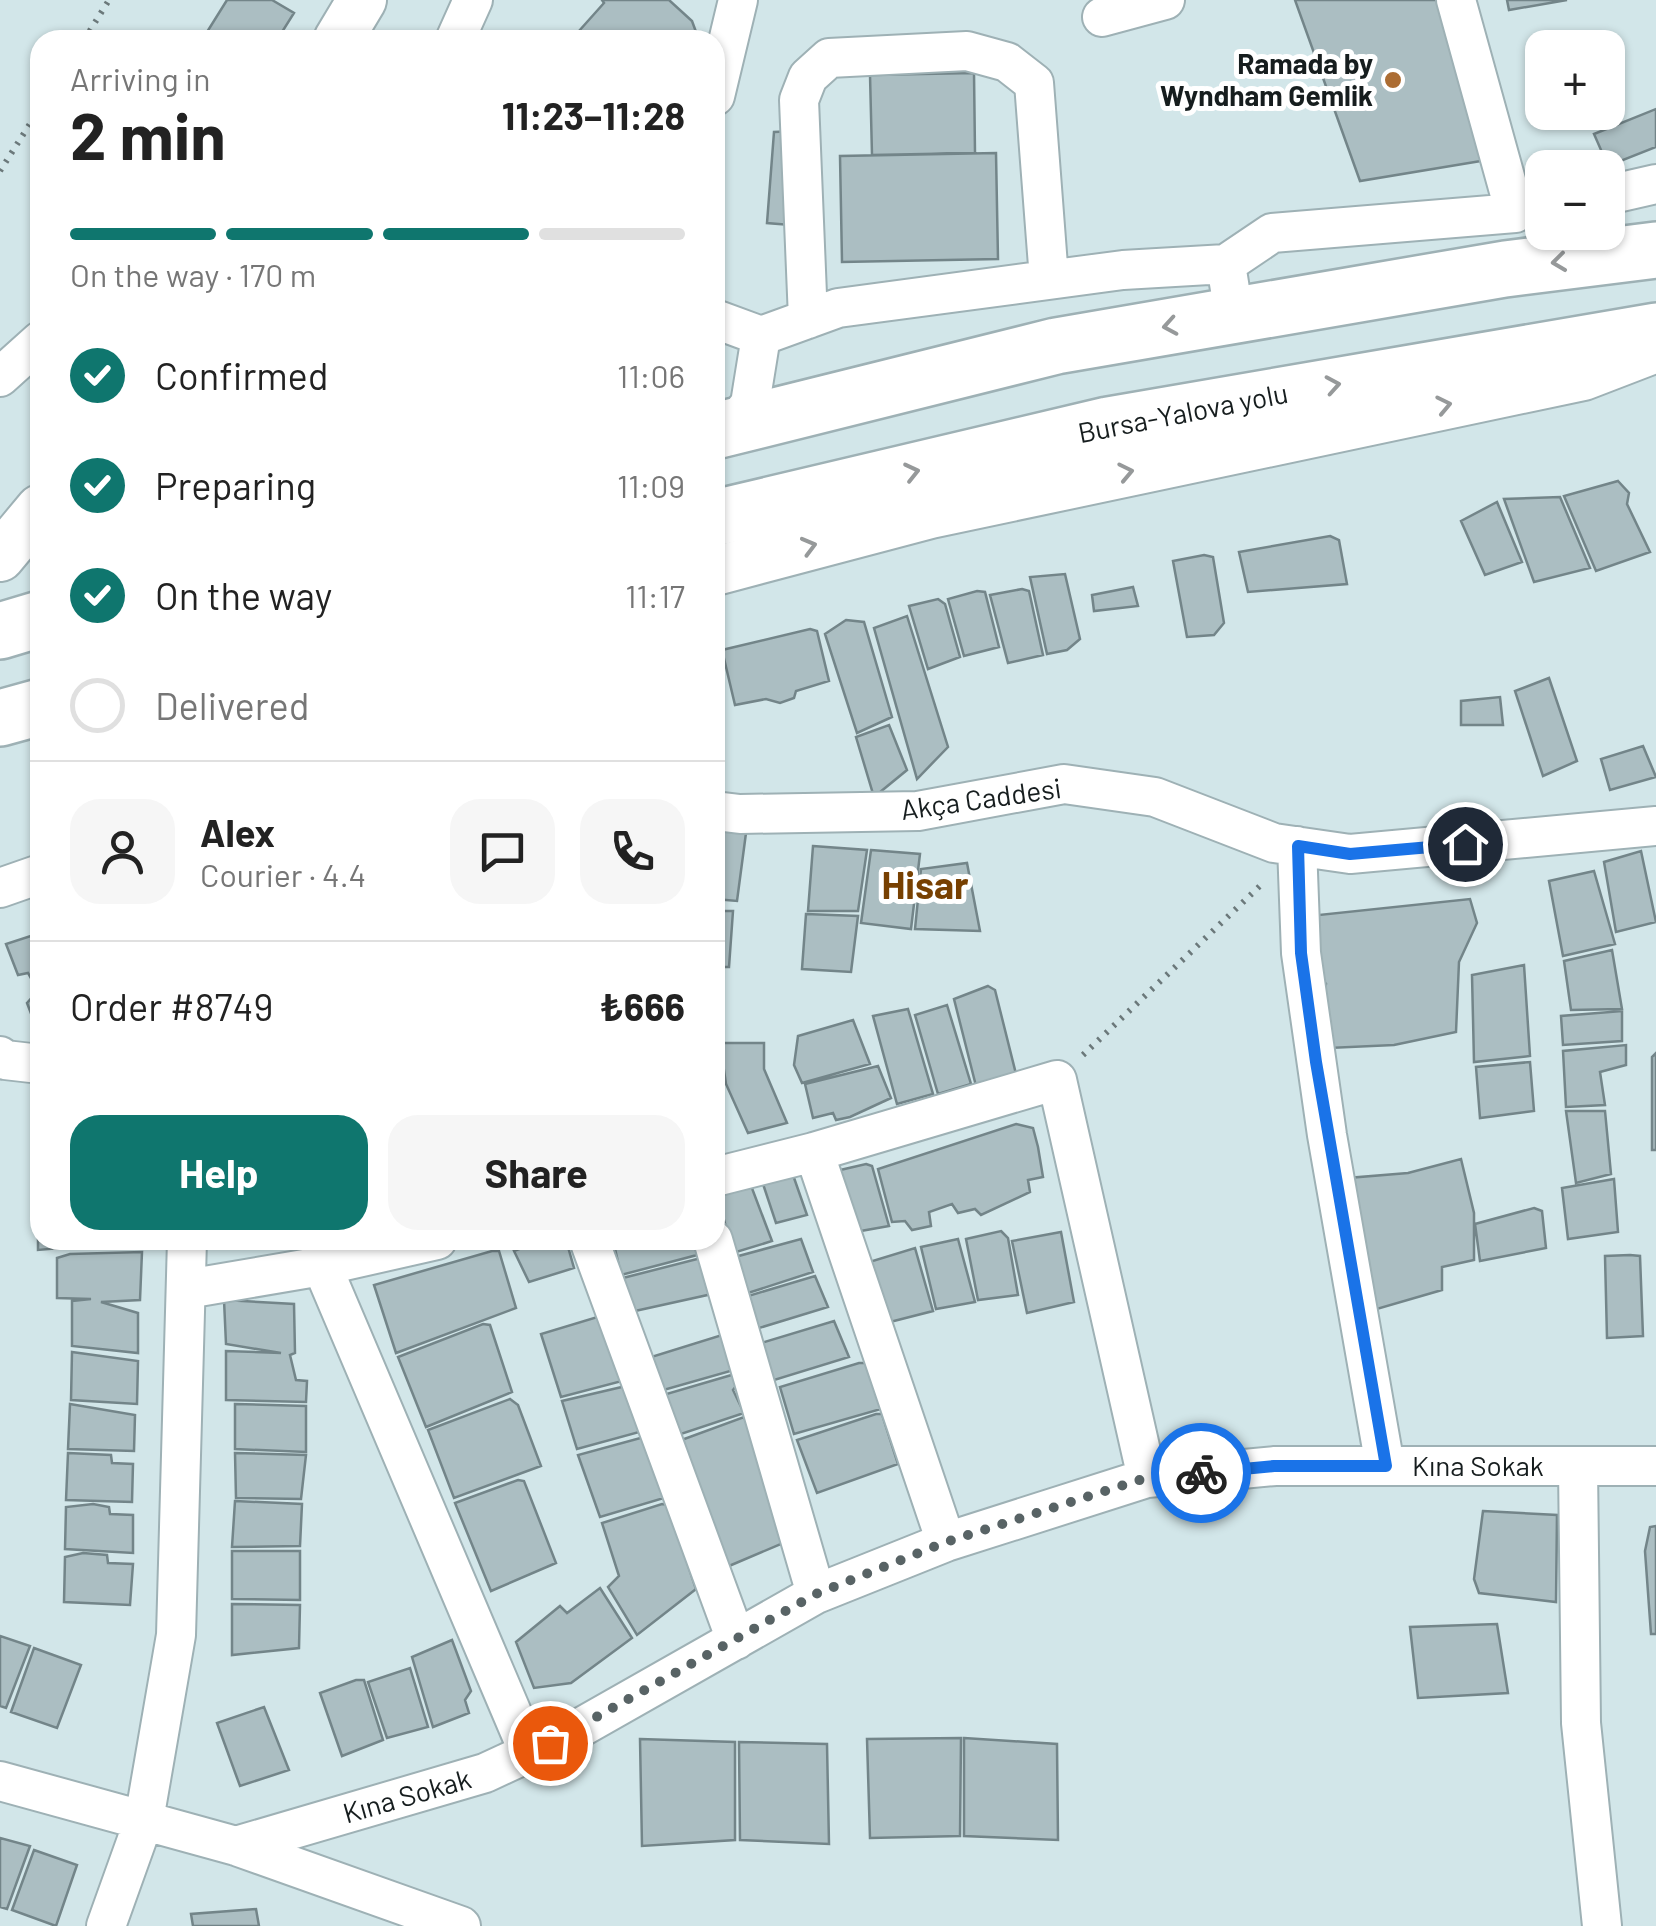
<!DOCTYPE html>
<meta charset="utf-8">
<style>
body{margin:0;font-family:Barlow,sans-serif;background:#f6f6f6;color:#222;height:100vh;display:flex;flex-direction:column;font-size:38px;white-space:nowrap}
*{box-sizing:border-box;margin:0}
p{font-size:32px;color:#767676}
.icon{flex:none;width:55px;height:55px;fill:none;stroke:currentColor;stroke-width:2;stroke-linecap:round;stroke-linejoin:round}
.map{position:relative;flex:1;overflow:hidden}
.side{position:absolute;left:30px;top:30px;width:695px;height:1220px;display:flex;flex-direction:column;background:#fff;border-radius:30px;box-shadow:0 2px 8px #0004}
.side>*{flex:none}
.tools{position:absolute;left:1525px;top:30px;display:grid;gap:20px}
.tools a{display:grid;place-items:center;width:100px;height:100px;border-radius:20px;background:#fff;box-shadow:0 2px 8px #0004;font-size:50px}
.pin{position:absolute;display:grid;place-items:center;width:85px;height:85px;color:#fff;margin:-42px;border:5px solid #fff;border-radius:50%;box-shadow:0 2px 10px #0007}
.courier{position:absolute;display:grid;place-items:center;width:100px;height:100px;margin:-50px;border:8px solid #1a73e8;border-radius:50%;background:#fff;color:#222;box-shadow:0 2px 12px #0007}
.summary em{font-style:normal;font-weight:700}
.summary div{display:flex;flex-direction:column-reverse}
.summary{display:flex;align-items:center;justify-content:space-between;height:170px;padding:0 40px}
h1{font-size:65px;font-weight:700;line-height:75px}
.bar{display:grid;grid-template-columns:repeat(4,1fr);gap:15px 10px;align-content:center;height:120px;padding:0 40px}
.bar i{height:12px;border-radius:8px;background:#e0e0e0}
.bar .selected{background:#0f766e}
.bar p{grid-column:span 4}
.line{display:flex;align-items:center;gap:25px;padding:0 40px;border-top:2px solid #e0e0e0}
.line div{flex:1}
.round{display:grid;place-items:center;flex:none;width:105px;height:105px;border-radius:30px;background:#f6f6f6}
ol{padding:0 40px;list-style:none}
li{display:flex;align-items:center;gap:30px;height:110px}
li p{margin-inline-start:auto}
li .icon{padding:10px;border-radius:50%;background:#0f766e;color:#fff;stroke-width:4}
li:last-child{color:#767676}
li i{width:55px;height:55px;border:5px solid #e0e0e0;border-radius:50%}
.action{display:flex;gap:20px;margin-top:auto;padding:20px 40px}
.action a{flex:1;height:115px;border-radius:30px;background:#0f766e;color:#fff;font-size:40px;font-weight:700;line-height:115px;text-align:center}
.action a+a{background:#f6f6f6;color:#222}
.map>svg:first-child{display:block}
</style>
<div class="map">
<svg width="1656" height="1926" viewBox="0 0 1656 1926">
<rect width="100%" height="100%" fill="#d2e6e9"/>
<path fill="#abbec2" stroke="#738589" stroke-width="2.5" d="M227 0H272L294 13 277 40H202Z
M602 0H669L692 21 699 40H571L604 3Z
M1295 0H1437L1487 160 1360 181Z
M1507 0H1567L1509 10Z
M974 73 975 153 872 155 870 75Z
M1656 109V147L1608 166 1594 134Z
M795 131 790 225 767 223 774 132Z
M996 153 998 259 842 262 840 156Z
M1618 481 1629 493 1627 504 1650 552 1596 571 1564 496Z
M1560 497 1590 568 1534 582 1504 499Z
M1497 502 1522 562 1485 575 1461 521Z
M1330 536 1339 540 1347 584 1248 592 1239 552Z
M1204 555 1213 557 1224 623 1214 635 1187 637 1173 561Z
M1065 574 1080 639 1067 650 1047 654 1030 577Z
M1133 587 1138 606 1094 611 1092 595Z
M1022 589 1029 591 1043 655 1008 663 990 595Z
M977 591 985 592 999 647 964 656 948 599Z
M938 599 945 604 960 657 928 669 909 606Z
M907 616 948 747 917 779 874 628Z
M846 620 864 622 892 717 857 733 825 634Z
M810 629 817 631 829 681 796 691 794 698 780 703 766 699 735 705 722 650Z
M1549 678 1577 761 1543 776 1515 691Z
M1500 697 1503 725H1461V701Z
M889 725 907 770 874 797 856 737Z
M1643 746 1656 777 1610 790 1601 759Z
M715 830 746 833 737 901 715 899Z
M813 846 867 850 858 911H808Z
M871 850 920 854 911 929 861 923Z
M1641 851 1656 922 1616 932 1604 862Z
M967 863 980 931 915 929 921 869Z
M1594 871 1615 944 1563 956 1549 881Z
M1470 899 1477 923 1459 962 1456 1032 1394 1045 1329 1048 1330 1021 1322 994 1326 984 1318 973 1309 916Z
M715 911H733L729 967H715Z
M806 914 858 916 851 972 802 969Z
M40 933V1037L27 1003 35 994 33 982 28 973 18 975 6 944Z
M1612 950 1622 1009 1571 1010 1564 961Z
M1524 965 1530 1056 1474 1062 1472 975Z
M988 986 995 990 1016 1074 976 1086 954 999Z
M947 1005 971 1084 938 1094 915 1015Z
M908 1009 933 1094 897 1104 873 1016Z
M1622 1011V1041L1563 1045 1561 1016Z
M853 1020 870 1064 802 1083 794 1065 798 1036Z
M720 1043H764V1069L787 1123 748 1133 726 1084Z
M1626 1045V1065L1600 1072 1605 1105 1566 1107 1563 1051Z
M1656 1053V1150H1652V1057Z
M1530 1062 1534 1111 1480 1118 1476 1067Z
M878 1066 891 1098 850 1117 836 1120 833 1113 813 1118 805 1084Z
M1566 1111H1605L1611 1174 1576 1183Z
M1016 1124 1033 1128 1038 1147 1043 1177 1028 1180 1030 1192 981 1215 975 1209 958 1213 952 1204 929 1212 931 1226 912 1230 905 1221 892 1222 878 1169Z
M1461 1159 1474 1213V1260L1442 1267V1290L1370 1311 1348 1178 1408 1173Z
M866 1164 872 1166 889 1226 855 1232 836 1171Z
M793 1175 807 1215 776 1223 763 1184Z
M1614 1179 1618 1232 1568 1239 1562 1188Z
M750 1183 772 1241 733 1253 717 1194Z
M38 1198 40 1240H107L108 1244 38 1250Z
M1534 1208 1542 1211 1546 1248 1480 1261 1475 1224Z
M1001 1231 1008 1238 1018 1295 978 1300 966 1239Z
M1061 1232 1074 1302 1027 1313 1012 1241Z
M801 1239 813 1272 745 1294 735 1257Z
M958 1239 975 1302 936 1309 921 1247Z
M542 1240H566L574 1268 529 1282 514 1251Z
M613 1240H694L697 1255 621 1275Z
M915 1248 933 1311 890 1322 866 1263Z
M492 1251H499L516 1308 396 1353 374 1285Z
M142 1252 140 1300 101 1302 138 1313V1353L72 1346V1301L91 1299 57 1298V1258L70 1254Z
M1630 1255 1640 1256 1643 1336 1607 1338 1605 1256Z
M701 1258 712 1294 626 1313 619 1279Z
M815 1276 828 1307 756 1329 748 1296Z
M224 1300 294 1304 295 1353 290 1355 296 1380 307 1381 306 1402 226 1400V1351L281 1353 226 1344Z
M604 1315 626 1380 561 1397 541 1334Z
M834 1321 849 1357 771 1381 761 1343Z
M483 1324 490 1325 512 1392 426 1427 398 1357Z
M722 1335 734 1370 660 1391 648 1358Z
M72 1352 138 1361 137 1404 71 1400Z
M859 1363H866L881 1409 794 1434 780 1387Z
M735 1374 741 1380 733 1390 744 1413 675 1436 663 1395Z
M626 1386 643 1431 577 1449 562 1401Z
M510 1399 518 1405 541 1466 454 1498 428 1430Z
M70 1404 135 1415 134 1451 68 1449Z
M235 1404 306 1406V1452L235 1449Z
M876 1414H882L898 1464 817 1493 797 1440Z
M744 1417 795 1538 729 1566 676 1442Z
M644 1437 664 1498 600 1517 578 1455Z
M68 1453 111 1455 112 1463 133 1464 132 1502 66 1500Z
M235 1453 306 1455 301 1499 236 1498Z
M518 1480 524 1481 556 1563 491 1591 455 1503Z
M235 1501 302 1504 300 1546 232 1547Z
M93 1504 109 1507 110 1514 133 1515V1553L65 1549 66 1507Z
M662 1504 668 1505 696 1589 637 1635 608 1587 619 1576 602 1523Z
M1483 1511 1557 1515 1556 1602 1479 1593 1474 1579Z
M1656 1526V1634H1651L1645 1551 1650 1527Z
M232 1551H300V1600L232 1599Z
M83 1553 107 1555 108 1563 133 1564 130 1605 64 1602 65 1557Z
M600 1588 632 1638 571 1683 534 1688 516 1642 560 1606 567 1613Z
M232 1604 300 1605 299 1648 232 1655Z
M1497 1624 1508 1693 1418 1698 1410 1627Z
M0 1636 30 1646 6 1708 0 1706Z
M452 1640 471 1691 465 1700 469 1713 433 1727 412 1657Z
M34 1648 81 1665 57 1728 11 1712Z
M410 1668 428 1727 387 1738 368 1682Z
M356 1680H364L383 1740 342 1756 320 1693Z
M264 1707 289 1770 240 1786 217 1723Z
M961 1738 960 1836 870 1838 867 1739Z
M964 1738 1057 1744 1058 1840 964 1836Z
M640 1739 735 1742V1840L642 1846Z
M739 1742 827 1744 829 1844 740 1840Z
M0 1838 30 1846 7 1909 0 1907Z
M34 1850 77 1865 56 1926 12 1910Z
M256 1909 259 1926H193L191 1914Z"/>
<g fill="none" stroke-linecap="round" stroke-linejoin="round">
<g stroke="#9eb1b5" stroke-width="42">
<path id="minor" d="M1102 17 1165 0
M455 40 473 0
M715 96 738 0
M1608 195 1656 184
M1234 315 1226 264 1272 233 1515 213 1456 0
M715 319 761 336 750 404 732 427
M808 319 799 100 808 77 829 58 967 51 1007 62 1034 83 1049 279
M761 336 838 308 1123 270 1226 264
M0 377 40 341
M715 811 740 814 918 811 1064 784 1155 797 1274 843 1350 854 1656 826
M1297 846 1301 953 1327 1135 1385 1466
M0 888 40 874
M0 1056 5 1060 40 1064
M814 1152 946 1542
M715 1177 814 1152 1057 1080 1147 1478
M589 1240 736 1640
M713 1240 816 1594
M322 1266 529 1753
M187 1289 322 1266 437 1240
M1578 1466 1581 1723 1602 1926
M0 1781 236 1846 461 1926
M236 1846 485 1773 571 1733 816 1594 946 1542 1147 1478 1275 1466H1656
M106 1926 144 1820 176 1635 187 1240"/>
</g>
<g stroke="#9eb1b5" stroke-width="52">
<path id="major" d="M338 40 362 0
M0 557 40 509
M715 571 930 514 1583 376 1656 348"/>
</g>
<g stroke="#9eb1b5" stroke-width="60">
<path id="highway" d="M715 431 1056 346 1505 269 1656 250
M715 518 1108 425 1656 331
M0 631 40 619
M0 718 40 707"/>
</g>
<path stroke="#6b787a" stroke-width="6" stroke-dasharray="2.5 8" stroke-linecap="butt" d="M84 40 109 0
M0 171 40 108
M1083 1055 1262 884"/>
<use href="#minor" stroke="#fff" stroke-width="38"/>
<use href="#major" stroke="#fff" stroke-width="48"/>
<use href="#highway" stroke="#fff" stroke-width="55"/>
</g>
<defs><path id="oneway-chevron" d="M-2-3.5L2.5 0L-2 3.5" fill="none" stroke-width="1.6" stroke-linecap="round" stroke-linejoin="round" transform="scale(2.5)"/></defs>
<g stroke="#96999a">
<use href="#oneway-chevron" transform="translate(1559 262) rotate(173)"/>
<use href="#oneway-chevron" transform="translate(1170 326) rotate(170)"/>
<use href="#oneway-chevron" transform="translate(1333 385) rotate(-10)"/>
<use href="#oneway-chevron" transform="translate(1444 405) rotate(-12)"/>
<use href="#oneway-chevron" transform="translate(912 472) rotate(-13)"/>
<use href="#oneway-chevron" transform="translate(1126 472) rotate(-12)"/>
<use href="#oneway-chevron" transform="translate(809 546) rotate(-15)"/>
</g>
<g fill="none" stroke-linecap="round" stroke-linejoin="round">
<path stroke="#586365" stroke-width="10" stroke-dasharray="0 18" d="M550 1743 816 1594 946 1542 1146 1478 1201 1473"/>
<path stroke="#1a73e8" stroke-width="12" d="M1201 1473 1274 1466H1386L1316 1062 1301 953 1298 846 1350 854 1465 844"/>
</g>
<circle fill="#ac6d33" stroke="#fff" stroke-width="4" cx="1393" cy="80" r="10"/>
<g text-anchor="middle" stroke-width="10" stroke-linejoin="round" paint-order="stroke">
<g font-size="28" font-weight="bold" fill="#161d1e" stroke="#fff" text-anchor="end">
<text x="1373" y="74">Ramada by<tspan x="1373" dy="32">Wyndham Gemlik</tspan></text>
</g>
<g font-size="28" fill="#161d1e" stroke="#fff">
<text transform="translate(1183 413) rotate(-11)" y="10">Bursa-Yalova yolu</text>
<text transform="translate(981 799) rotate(-8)" y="10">Akça Caddesi</text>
<text x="1478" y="1476">Kına Sokak</text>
<text transform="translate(407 1796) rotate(-16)" y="10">Kına Sokak</text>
</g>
<g font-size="38" font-weight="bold" fill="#774001" stroke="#fff">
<text x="925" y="899">Hisar</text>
</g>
</g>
</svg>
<div class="tools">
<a>+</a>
<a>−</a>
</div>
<div class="pin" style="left:550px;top:1743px;background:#ea580c"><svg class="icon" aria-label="bag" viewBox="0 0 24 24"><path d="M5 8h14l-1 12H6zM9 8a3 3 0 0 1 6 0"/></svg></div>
<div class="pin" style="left:1465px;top:844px;background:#1f2937"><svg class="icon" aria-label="home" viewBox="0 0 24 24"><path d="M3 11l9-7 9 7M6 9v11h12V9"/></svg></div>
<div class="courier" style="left:1201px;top:1473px"><svg class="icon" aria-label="bike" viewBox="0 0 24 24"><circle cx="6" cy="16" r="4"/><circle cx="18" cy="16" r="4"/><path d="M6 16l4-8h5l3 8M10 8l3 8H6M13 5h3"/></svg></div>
<section class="side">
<div class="summary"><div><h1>2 min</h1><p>Arriving in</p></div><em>11:23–11:28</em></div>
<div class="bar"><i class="selected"></i><i class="selected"></i><i class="selected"></i><i></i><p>On the way · 170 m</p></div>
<ol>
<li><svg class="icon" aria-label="check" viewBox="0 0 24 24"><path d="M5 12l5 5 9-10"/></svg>Confirmed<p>11:06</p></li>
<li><svg class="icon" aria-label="check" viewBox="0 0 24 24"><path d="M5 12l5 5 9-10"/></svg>Preparing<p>11:09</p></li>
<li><svg class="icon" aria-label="check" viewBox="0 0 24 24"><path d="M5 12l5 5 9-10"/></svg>On the way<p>11:17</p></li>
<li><i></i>Delivered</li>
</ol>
<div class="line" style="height:180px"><a class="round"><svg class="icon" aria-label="person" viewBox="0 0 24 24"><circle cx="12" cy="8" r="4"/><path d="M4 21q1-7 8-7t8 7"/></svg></a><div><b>Alex</b><p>Courier · 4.4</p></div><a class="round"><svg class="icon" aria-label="chat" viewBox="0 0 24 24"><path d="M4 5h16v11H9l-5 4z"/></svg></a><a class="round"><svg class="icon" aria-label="phone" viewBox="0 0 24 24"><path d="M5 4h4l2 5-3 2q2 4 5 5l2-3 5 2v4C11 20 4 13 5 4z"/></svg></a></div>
<div class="line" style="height:130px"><div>Order #8749</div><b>₺666</b></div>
<div class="action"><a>Help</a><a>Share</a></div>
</section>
</div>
